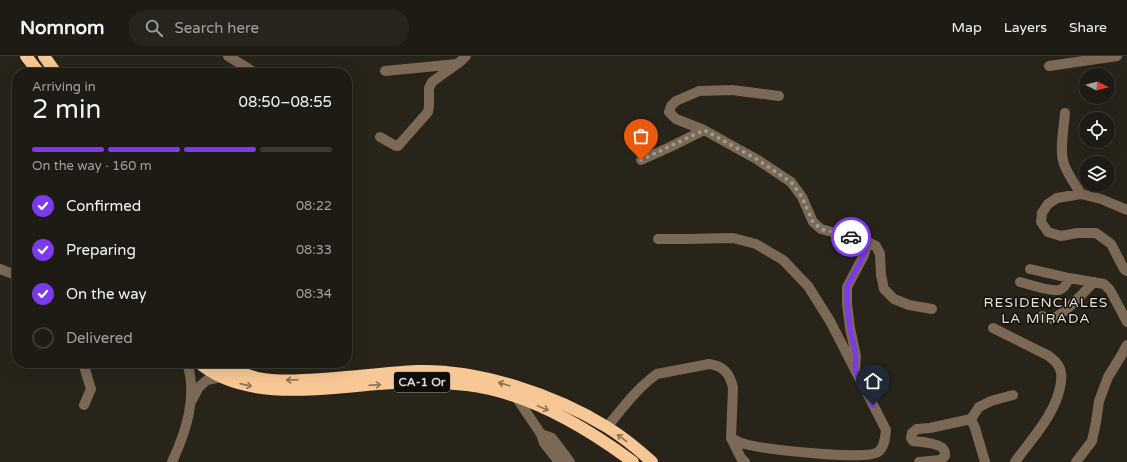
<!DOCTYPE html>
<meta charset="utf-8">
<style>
body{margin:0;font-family:"Varela Round",sans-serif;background:#26241d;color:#f1f3f6;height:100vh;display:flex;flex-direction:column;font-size:15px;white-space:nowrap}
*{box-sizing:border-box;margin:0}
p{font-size:13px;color:#a1a1a0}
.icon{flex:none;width:22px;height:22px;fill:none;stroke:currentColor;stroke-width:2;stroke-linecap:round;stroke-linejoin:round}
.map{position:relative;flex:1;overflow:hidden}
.panel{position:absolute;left:12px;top:12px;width:340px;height:300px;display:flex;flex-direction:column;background:#1e1b14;border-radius:16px;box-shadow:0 4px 16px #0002,0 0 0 1px #3c3934}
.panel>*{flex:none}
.needle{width:26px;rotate:96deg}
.fabs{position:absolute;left:1079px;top:12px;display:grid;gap:8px}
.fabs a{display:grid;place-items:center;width:36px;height:36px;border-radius:50%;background:#1e1b14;box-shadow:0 4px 16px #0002,0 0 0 1px #3c3934;font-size:20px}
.pin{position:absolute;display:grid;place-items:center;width:34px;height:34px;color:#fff;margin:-41px -17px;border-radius:50% 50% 50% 0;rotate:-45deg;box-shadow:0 0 4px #0007}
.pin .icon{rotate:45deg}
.courier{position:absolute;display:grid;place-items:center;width:40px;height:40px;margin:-20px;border:3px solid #7c3aed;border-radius:50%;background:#fff;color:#222;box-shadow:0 1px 5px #0007}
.overview em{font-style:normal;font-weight:600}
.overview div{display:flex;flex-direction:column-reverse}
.overview{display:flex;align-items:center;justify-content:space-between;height:68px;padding:0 20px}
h1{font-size:26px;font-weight:600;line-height:30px}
.bar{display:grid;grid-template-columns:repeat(4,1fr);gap:6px 4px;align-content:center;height:48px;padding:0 20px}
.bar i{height:5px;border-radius:3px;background:#3c3934}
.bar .selected{background:#7c3aed}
.bar p{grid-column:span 4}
ol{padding:0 20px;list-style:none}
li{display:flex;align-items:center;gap:12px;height:44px}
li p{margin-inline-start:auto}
li .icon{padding:4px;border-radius:50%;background:#7c3aed;color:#fff;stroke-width:4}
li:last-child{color:#a1a1a0}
li i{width:22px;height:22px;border:2px solid #3c3934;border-radius:50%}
header{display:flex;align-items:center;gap:24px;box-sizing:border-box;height:56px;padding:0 20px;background:#1e1b14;border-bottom:1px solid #3c3934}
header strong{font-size:19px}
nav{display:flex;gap:22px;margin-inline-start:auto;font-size:14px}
.search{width:280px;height:36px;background:#26241d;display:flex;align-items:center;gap:10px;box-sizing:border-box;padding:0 14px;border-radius:16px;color:#a1a1a0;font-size:15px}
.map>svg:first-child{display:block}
</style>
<header>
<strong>Nomnom</strong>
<div class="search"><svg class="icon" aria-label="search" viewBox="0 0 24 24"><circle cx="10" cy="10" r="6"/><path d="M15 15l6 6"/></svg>Search here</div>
<nav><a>Map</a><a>Layers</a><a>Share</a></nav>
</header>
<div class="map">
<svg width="1127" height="406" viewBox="0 0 1127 406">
<rect width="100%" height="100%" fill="#28241a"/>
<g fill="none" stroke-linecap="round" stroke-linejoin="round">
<path stroke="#7b6855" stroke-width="10" d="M228 0 249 13 254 17
M1049 10 1117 0
M385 15 457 8 461 5 466 0
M779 40 732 34 699 35 676 45 671 50 669 56 676 63 704 74 758 104 791 126 802 141 813 166 821 173 868 186 876 190 880 198 881 219 884 233 894 243 909 249 932 253
M1065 57C1064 71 1059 95 1064 108 1068 119 1075 128 1081 138
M380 81 396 90H398L428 56 429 50V32L432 26 443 18 457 8
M641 104 670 91 704 74
M1127 154 1101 143 1081 138 1057 142 1048 148 1042 157 1041 166 1048 176 1061 180 1077 177H1096L1111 188 1124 213 1127 215
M658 183H685L733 182 756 188 783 204 808 230 830 265 886 374C885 381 885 391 878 396 866 405 763 393 745 388 740 387 735 384 731 382
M0 213 13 218 17 221
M1030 213 1069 222 1104 228 1110 234 1127 266
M1020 226C1028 228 1052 236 1059 234 1064 233 1067 227 1069 222
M1042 260C1044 261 1048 263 1051 263 1062 261 1085 235 1094 226
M993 272 1049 300C1055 305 1060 309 1061 317 1062 320 1061 323 1061 326 1057 357 1032 382 1015 406
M83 307 91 333 84 349
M855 314 856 300 850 272 847 248V231L864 199 868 186
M516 341 541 378 544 387 559 406
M191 346 199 331 207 324 221 321
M971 363 975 372 985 406
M607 371C622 353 637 332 657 318L709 308C724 310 730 318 733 332L731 382 741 402 745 406
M541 378 552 382 570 406
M172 406C186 376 198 340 187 307
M919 406 940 404 945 400C945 398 945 395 944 394 941 387 919 386 913 385L911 382 912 377 917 373 930 372 971 363 979 351 991 345 1013 339
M1076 406 1092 385 1096 366 1099 345 1108 321 1121 300 1127 289"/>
<path stroke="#f7c895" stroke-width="12" d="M26 0 39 17
M44 0 56 17
M199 307C254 353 349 326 416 326 433 326 450 327 467 329 526 336 586 371 633 406
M218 307C231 313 244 319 258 322 273 325 288 325 303 324 341 323 379 317 417 315 479 313 555 339 607 371 623 381 638 393 652 406"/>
</g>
<defs><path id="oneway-shaft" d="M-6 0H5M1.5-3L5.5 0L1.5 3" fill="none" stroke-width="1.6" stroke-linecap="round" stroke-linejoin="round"/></defs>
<g stroke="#8f7456">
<use href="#oneway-shaft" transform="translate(292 324) rotate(178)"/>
<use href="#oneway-shaft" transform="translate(504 328) rotate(-164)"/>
<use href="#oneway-shaft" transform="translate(246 329) rotate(13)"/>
<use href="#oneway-shaft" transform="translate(375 329) rotate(-4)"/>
<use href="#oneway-shaft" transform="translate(543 352) rotate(23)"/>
<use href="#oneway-shaft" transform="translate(622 382) rotate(-143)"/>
</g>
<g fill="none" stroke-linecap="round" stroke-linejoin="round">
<path stroke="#9d9a92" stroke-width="4" stroke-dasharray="0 7.2" d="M641 104 704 74 758 104 791 126 802 141 813 166 821 173 851 181"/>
<path stroke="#7c3aed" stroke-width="5" d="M851 181 868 186 864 199 847 231V248L850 272 856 300 855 314 873 349"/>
</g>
<g text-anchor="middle" stroke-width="3" stroke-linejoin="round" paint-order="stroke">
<rect fill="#0f0d09" stroke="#9e9c96" stroke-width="1" x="394" y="316" width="56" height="20" rx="3"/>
<g font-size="12" font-weight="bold" fill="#dcd9d2">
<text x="422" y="330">CA-1 Or</text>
</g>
<g font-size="14" letter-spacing="1" fill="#e7e2d5" stroke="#0f0d09">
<text x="1046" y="251">RESIDENCIALES<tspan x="1046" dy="16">LA MIRADA</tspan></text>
</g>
</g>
</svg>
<div class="fabs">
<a><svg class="needle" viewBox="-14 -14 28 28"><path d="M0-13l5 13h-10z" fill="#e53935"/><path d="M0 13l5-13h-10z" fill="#a1a1a0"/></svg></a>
<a><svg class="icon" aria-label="locate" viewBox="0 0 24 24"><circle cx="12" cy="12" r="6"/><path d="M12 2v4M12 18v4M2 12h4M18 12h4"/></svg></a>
<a><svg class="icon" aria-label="layers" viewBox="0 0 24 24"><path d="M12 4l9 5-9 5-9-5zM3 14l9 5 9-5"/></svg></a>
</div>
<div class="pin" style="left:641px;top:104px;background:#ea580c"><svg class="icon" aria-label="bag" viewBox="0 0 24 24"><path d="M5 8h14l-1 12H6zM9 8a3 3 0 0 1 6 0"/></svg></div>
<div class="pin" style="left:873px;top:349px;background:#1f2937"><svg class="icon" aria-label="home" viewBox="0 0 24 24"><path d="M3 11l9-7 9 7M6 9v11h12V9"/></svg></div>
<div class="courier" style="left:851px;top:181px"><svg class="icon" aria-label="car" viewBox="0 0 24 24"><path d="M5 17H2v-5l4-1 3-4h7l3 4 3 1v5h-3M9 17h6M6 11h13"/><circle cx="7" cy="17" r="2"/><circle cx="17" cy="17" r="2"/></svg></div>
<section class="panel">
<div class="overview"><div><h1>2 min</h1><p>Arriving in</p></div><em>08:50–08:55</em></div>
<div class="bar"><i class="selected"></i><i class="selected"></i><i class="selected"></i><i></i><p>On the way · 160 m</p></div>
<ol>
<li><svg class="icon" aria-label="check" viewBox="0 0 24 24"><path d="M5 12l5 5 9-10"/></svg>Confirmed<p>08:22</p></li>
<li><svg class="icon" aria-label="check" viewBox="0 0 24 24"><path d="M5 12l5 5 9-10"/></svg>Preparing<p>08:33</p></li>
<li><svg class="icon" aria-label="check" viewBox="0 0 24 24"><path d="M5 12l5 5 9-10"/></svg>On the way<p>08:34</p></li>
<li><i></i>Delivered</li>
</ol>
</section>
</div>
